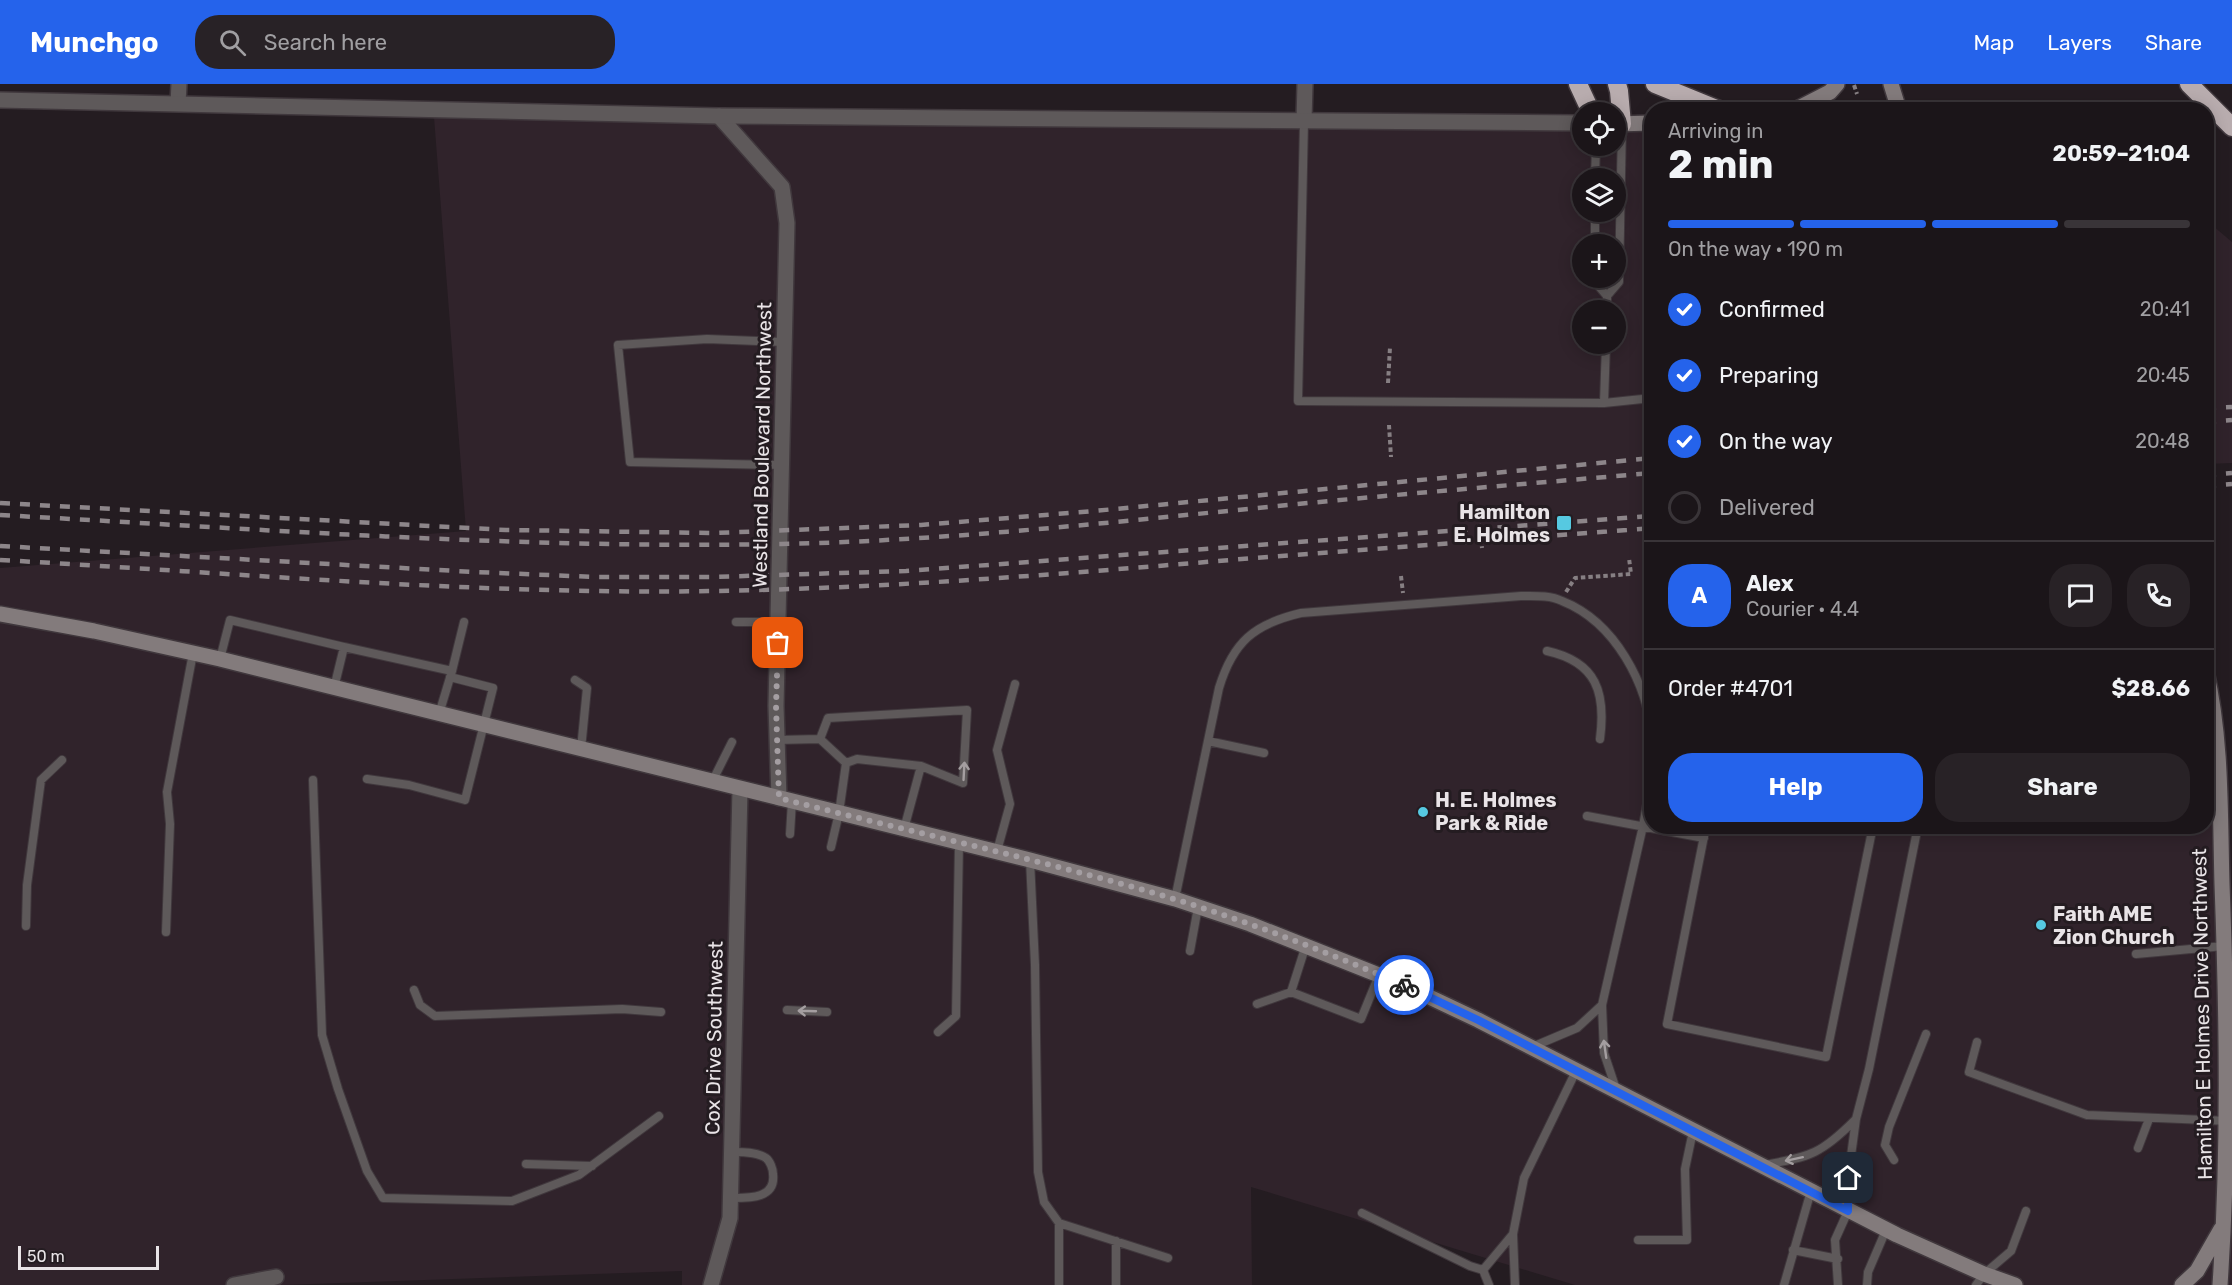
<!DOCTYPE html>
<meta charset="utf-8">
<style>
body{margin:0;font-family:Rubik,sans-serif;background:#282226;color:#f1f3f6;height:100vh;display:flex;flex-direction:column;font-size:22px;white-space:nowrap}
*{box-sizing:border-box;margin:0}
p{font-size:20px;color:#a09fa2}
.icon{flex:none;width:33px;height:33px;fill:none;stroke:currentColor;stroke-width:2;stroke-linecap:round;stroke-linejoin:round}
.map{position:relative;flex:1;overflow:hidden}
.drawer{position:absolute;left:1644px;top:18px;width:570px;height:732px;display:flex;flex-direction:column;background:#1b1519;border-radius:24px;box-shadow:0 3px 15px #0003,0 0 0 2px #393438}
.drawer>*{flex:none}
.buttons{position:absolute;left:1572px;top:18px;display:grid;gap:12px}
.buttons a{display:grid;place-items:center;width:54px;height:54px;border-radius:50%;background:#1b1519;box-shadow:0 3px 15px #0003,0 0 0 2px #393438;font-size:30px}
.scale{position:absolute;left:18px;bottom:15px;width:141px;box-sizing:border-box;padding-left:6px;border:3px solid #e9e4e7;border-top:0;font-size:16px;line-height:21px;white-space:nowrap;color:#e9e4e7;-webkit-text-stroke:4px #241c21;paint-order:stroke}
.pin{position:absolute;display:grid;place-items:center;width:51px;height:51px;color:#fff;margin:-26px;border-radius:12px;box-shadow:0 3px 9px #0006}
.courier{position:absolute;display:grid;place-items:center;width:60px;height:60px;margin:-30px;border:4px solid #2563eb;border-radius:50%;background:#fff;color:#222;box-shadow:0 2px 8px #0007}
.headline em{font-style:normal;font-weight:700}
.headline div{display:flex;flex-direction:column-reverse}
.headline{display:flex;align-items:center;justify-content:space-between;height:102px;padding:0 24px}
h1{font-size:39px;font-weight:700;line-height:45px}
.bar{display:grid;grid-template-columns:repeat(4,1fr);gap:9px 6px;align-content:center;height:72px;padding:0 24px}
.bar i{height:8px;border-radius:4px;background:#393438}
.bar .current{background:#2563eb}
.bar p{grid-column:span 4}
.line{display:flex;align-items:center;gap:15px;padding:0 24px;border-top:2px solid #393438}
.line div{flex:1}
.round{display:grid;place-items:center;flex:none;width:63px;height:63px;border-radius:24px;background:#282226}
ol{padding:0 24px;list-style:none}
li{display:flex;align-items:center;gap:18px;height:66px}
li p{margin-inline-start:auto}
li .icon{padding:6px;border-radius:50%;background:#2563eb;color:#fff;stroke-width:4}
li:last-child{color:#a09fa2}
li i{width:33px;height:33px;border:3px solid #393438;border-radius:50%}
.primary-button{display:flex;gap:12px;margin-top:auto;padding:12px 24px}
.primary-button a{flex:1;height:69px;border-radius:24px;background:#2563eb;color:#fff;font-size:24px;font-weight:700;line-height:69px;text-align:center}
.primary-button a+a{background:#282226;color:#f1f3f6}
header{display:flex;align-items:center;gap:36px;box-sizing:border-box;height:84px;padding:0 30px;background:#2563eb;color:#fff}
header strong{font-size:28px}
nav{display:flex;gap:33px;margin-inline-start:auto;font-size:21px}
.search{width:420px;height:54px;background:#282226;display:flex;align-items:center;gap:15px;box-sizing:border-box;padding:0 21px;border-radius:24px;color:#a09fa2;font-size:22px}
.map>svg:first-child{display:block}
</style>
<header>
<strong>Munchgo</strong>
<div class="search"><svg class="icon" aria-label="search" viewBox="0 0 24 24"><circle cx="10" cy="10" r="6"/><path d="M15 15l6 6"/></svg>Search here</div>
<nav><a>Map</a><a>Layers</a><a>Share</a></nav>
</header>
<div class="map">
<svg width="2232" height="1201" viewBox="0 0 2232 1201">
<rect width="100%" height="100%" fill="#241c21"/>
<path fill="#30232b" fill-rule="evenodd" d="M1508 30 1582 35V62H1616V37L1651 39 1652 742H2206L2207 534 2224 665 2219 873 2232 877V1201H1575L1251 1103 1252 1201H682V1187L283 1201H0V484L466 447 434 33ZM1582 94H1616V128H1582ZM1582 160H1616V194H1582ZM1582 226H1616V260H1582Z
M2206 136 2232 158V379L2207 380Z"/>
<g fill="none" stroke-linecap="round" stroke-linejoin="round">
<g stroke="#40383d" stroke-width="10">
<path id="service" d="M1304 37 1298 317 1604 319 1606 260
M1595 94 1596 62
M1595 160V128
M1595 194V198L1607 212
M1607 226V212L1619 198 1622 40
M1604 319 1652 314
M781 381 630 378 618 261 707 255 784 258
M736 538H779
M344 563 452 587 439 630
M1547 567C1597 578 1606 609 1600 655
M220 575 230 536 344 563 334 604
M452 587 464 538
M575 596 587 604 581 665
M820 655 828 634 967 626 963 699 921 682 857 675 846 679
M776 656 820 655 846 679
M1208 657 1264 669
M367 695 409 701 465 716 493 604 450 593
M313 696 322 951 338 1005 367 1087 383 1114 512 1117 579 1091 659 1032
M712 698 732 658
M1587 732 1704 754
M1706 742 1667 940 1826 973 1873 742
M904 745 921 682
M790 750 792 717
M831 763 839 729 846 679
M997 767 1010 720 997 666 1015 600
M1030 776 1035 881 1038 1088 1044 1118 1059 1139 1168 1174
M1175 815 1219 604C1233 558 1254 540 1301 529L1521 512C1535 512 1550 511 1562 517 1615 538 1648 600 1652 655
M26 842 27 801 41 696 62 676
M166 848 170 740 167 708 193 569
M1190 867 1198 823
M2136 870 2224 862
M414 906 420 921 435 932 622 925 661 928
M1291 908 1306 861
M1257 920 1291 908 1361 935 1379 891
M787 926 827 928
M938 948 956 932 959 758
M1977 958 1969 988 2087 1031 2229 1037
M1532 963 1577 944 1602 921
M1616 1005 1604 969 1602 921 1643 742 1652 693
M2138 1064 2149 1035
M1894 1076 1885 1061 1889 1043 1926 950
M526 1080 592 1082
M1764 1081C1811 1073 1822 1069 1855 1036
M731 1114C749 1114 776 1115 773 1090 773 1085 770 1077 766 1074 757 1068 743 1068 733 1068
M1362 1129 1470 1182 1483 1186
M1059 1139V1201
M1638 1156H1687L1685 1085 1693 1047
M1116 1157V1201
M1793 1166 1838 1175
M1489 1201 1483 1186 1513 1150
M1515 1201 1513 1150 1524 1094 1576 987
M1784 1201 1811 1107
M1838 1201 1835 1156 1848 1127V1094L1856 1035 1869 985 1918 742
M1867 1201 1868 1188 1886 1146
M1976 1201 1984 1190 2011 1167 2026 1127"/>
</g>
<g stroke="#40383d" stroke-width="18">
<path id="minor" d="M178 19 179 0
M719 32 782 103 787 139 776 622 779 714
M1304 36 1305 0
M234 1201 276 1193
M711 1201 730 1134 740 705"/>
</g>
<g stroke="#40383d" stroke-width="18">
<path id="tertiary" d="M0 16 719 32 1582 39"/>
</g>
<g stroke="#40383d" stroke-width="18">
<path id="secondary" d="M1891 0 1899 26
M1795 26 1830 8 1837 0
M1616 40 1652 39
M0 530 94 547 220 575 1030 776 1175 815 1250 840 1404 901 1478 936 1897 1151 1984 1190 2015 1201
M2206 587C2222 654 2220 731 2222 800 2227 934 2229 1067 2220 1201
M2182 1201 2197 1187 2221 1145"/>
</g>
<g stroke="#40383d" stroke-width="21">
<path id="motorway" d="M1578 0 1591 28
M1617 0 1619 7 1622 40
M1655 0 1719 26
M2189 0 2232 43"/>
</g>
<path stroke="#867f83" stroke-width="4" stroke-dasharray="4.5 3" stroke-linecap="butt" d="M1854 1 1857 10
M1388 299 1390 263
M1389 341 1391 373
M1479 440 1482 464
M1401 492 1403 509
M1566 508 1575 494 1631 490 1629 474"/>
<use href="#service" stroke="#5e595a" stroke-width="8"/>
<use href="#minor" stroke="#5e595a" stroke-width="15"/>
<use href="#tertiary" stroke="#5e595a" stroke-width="15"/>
<use href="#secondary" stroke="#837b7c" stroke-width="15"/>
<use href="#motorway" stroke="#b8acae" stroke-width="18"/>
<path stroke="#8d868a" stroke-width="4.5" stroke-dasharray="10 10" stroke-linecap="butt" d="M2206 324 2232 323
M2206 338 2232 336
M2206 391 2232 389
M2206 402 2232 400
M0 419 506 446 715 449 921 441 1094 427 1652 374
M0 431C260 445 520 465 781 460 933 457 1086 441 1237 426 1375 412 1513 401 1652 389
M0 462 475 488 595 493H711L906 487 1652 432
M0 476C238 489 476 511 714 507 894 504 1074 489 1254 474 1386 464 1519 454 1652 444"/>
</g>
<defs><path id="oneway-shaft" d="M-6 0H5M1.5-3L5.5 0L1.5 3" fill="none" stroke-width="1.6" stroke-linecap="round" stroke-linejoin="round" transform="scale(1.5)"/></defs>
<g stroke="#a49ea0">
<use href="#oneway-shaft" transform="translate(964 687) rotate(-87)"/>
<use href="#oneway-shaft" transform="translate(807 927) rotate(-178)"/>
<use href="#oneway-shaft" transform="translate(1605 965) rotate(-98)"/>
<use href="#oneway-shaft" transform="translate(1794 1075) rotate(168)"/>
</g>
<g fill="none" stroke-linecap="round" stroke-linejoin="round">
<path stroke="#a49ea2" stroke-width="6" stroke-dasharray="0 10.8" d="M778 559 776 622 779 714C910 748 1044 776 1174 815 1253 839 1328 869 1404 901"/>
<path stroke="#2563eb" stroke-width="8" d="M1404 901 1478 936 1848 1127V1094"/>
</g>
<g fill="#56c9e1" stroke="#241c21" stroke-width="2">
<rect x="1556" y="431" width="16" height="16" rx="3"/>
<circle cx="1423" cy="728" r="6"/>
<circle cx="2041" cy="841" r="6"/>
</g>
<g text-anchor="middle" stroke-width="6" stroke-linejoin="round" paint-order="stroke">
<g font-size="20" fill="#e9e4e7" stroke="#241c21">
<text transform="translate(762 361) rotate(-89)" y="7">Westland Boulevard Northwest</text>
<text transform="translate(2202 930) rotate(-91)" y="7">Hamilton E Holmes Drive Northwest</text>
<text transform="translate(714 954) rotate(-89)" y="7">Cox Drive Southwest</text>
</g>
<g font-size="20" font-weight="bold" fill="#e9e4e7" stroke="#241c21" text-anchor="start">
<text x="1550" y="435" text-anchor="end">Hamilton<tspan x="1550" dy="23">E. Holmes</tspan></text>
<text x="1435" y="723">H. E. Holmes<tspan x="1435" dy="23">Park &amp; Ride</tspan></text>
<text x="2053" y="837">Faith AME<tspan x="2053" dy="23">Zion Church</tspan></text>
</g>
</g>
</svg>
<div class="buttons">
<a><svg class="icon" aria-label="locate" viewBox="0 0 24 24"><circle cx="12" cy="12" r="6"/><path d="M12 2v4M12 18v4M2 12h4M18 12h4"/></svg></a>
<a><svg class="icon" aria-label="layers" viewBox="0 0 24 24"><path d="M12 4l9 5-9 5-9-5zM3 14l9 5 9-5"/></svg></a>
<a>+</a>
<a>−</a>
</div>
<div class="scale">50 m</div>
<div class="pin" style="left:778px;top:559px;background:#ea580c"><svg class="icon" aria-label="bag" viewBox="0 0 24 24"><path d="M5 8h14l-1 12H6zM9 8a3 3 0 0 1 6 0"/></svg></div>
<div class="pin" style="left:1848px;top:1094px;background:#1f2937"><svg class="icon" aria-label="home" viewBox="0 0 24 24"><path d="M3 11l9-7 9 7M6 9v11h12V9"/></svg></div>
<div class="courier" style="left:1404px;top:901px"><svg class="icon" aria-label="bike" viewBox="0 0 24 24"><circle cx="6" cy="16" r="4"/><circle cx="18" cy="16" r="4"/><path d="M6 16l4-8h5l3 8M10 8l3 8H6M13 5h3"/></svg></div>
<section class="drawer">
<div class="headline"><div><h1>2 min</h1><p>Arriving in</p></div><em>20:59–21:04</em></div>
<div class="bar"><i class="current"></i><i class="current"></i><i class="current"></i><i></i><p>On the way · 190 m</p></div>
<ol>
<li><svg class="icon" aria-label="check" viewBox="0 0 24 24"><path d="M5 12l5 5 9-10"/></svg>Confirmed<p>20:41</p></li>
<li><svg class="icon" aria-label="check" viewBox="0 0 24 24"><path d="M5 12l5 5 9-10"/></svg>Preparing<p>20:45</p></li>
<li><svg class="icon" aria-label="check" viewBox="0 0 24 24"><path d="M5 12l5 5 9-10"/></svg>On the way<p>20:48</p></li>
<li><i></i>Delivered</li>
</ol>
<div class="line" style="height:108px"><b class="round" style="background:#2563eb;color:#fff">A</b><div><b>Alex</b><p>Courier · 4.4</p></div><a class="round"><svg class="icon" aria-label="chat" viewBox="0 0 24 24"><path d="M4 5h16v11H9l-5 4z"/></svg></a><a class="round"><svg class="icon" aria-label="phone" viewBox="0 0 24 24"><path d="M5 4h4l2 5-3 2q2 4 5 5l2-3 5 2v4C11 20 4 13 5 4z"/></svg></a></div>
<div class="line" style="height:78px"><div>Order #4701</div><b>$28.66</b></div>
<div class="primary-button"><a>Help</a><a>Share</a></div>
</section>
</div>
